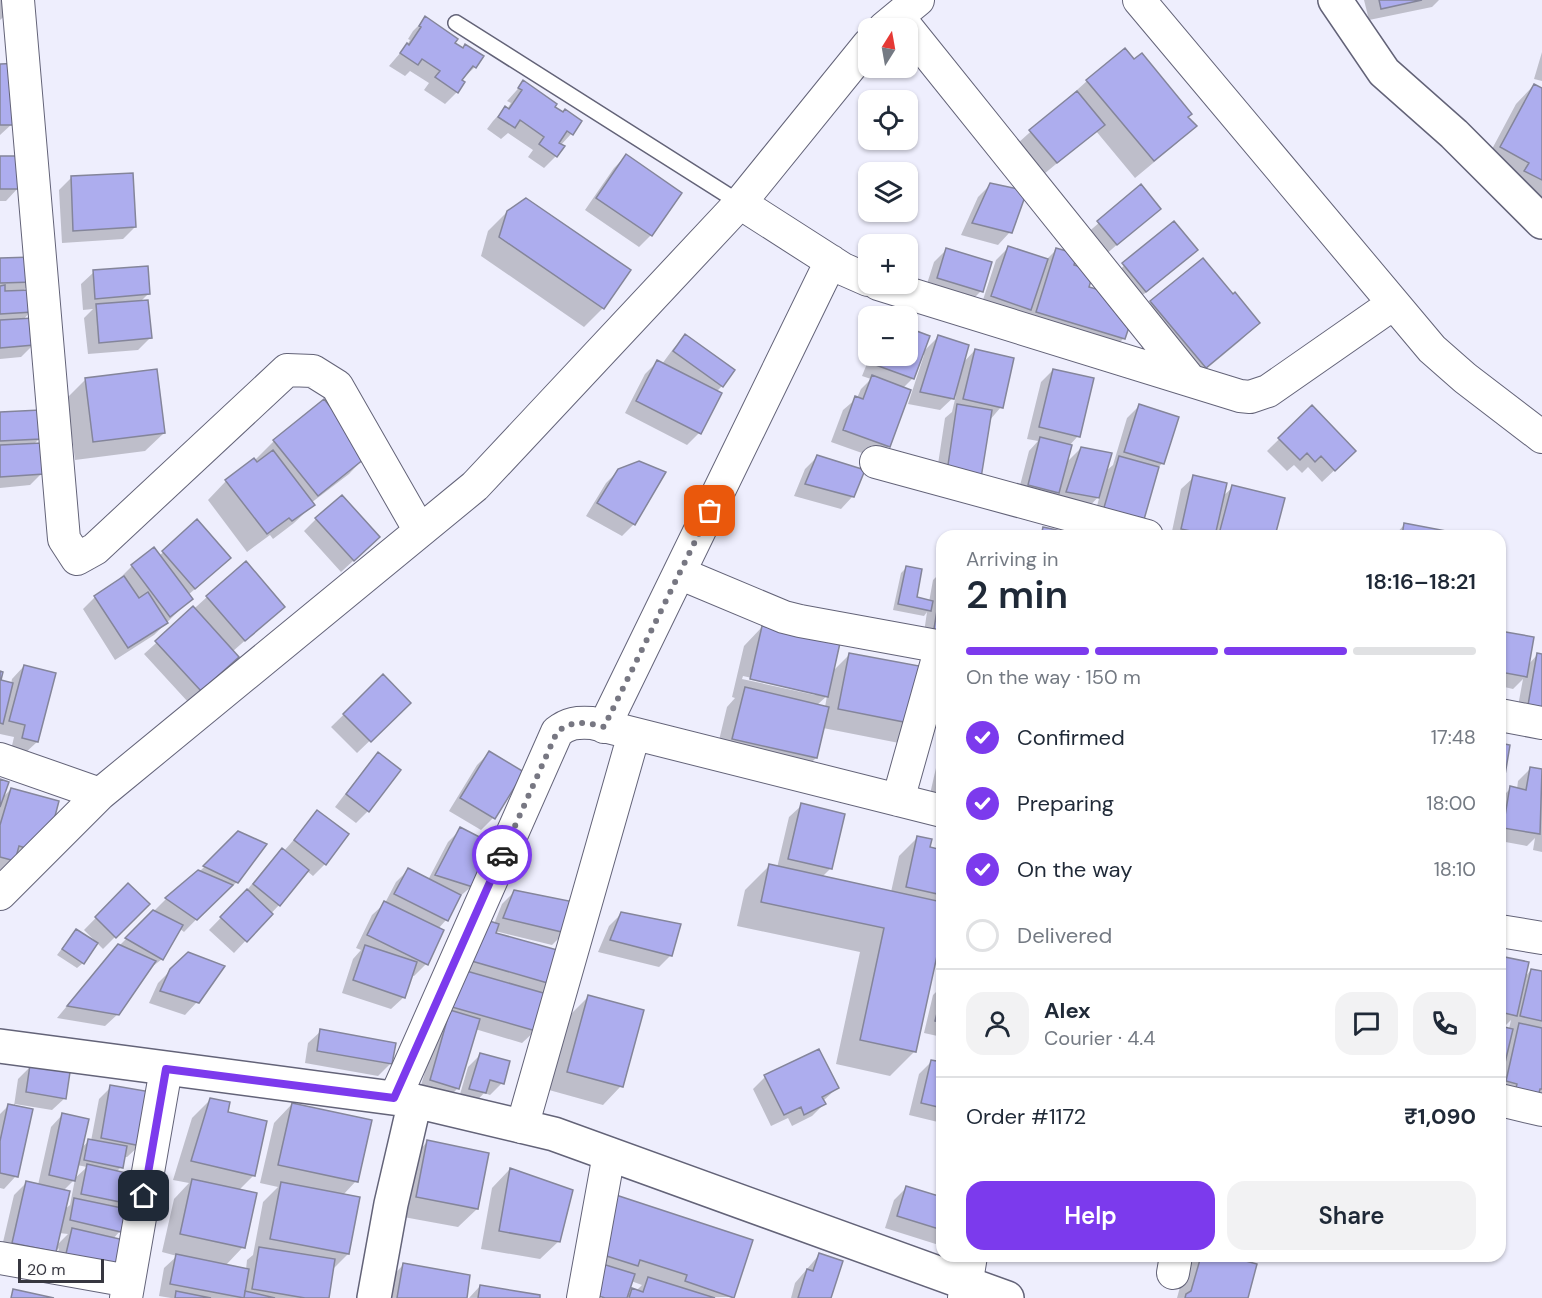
<!DOCTYPE html>
<meta charset="utf-8">
<style>
body{margin:0;font-family:"DM Sans",sans-serif;background:#f2f2f3;color:#1f2937;height:100vh;display:flex;flex-direction:column;font-size:22px;white-space:nowrap}
*{box-sizing:border-box;margin:0}
p{font-size:20px;color:#747a83}
.icon{flex:none;width:33px;height:33px;fill:none;stroke:currentColor;stroke-width:2;stroke-linecap:round;stroke-linejoin:round}
.map{position:relative;flex:1;overflow:hidden}
.drawer{position:absolute;left:936px;top:530px;width:570px;height:732px;display:flex;flex-direction:column;background:#fff;border-radius:18px;box-shadow:0 2px 4px #0004}
.drawer>*{flex:none}
.needle{width:39px;rotate:11deg}
.fabs{position:absolute;left:858px;top:18px;display:grid;gap:12px}
.fabs a{display:grid;place-items:center;width:60px;height:60px;border-radius:12px;background:#fff;box-shadow:0 2px 4px #0004;font-size:30px}
.scale{position:absolute;left:18px;bottom:15px;width:86px;box-sizing:border-box;padding-left:6px;border:3px solid #373740;border-top:0;font-size:16px;line-height:21px;white-space:nowrap;color:#373740;-webkit-text-stroke:4px #fdfdfd;paint-order:stroke}
.pin{position:absolute;display:grid;place-items:center;width:51px;height:51px;color:#fff;margin:-26px;border-radius:12px;box-shadow:0 3px 9px #0006}
.courier{position:absolute;display:grid;place-items:center;width:60px;height:60px;margin:-30px;border:4px solid #7c3aed;border-radius:50%;background:#fff;color:#222;box-shadow:0 2px 8px #0007}
.headline em{font-style:normal;font-weight:600}
.headline div{display:flex;flex-direction:column-reverse}
.headline{display:flex;align-items:center;justify-content:space-between;height:102px;padding:0 30px}
h1{font-size:39px;font-weight:600;line-height:45px}
.bar{display:grid;grid-template-columns:repeat(4,1fr);gap:9px 6px;align-content:center;height:72px;padding:0 30px}
.bar i{height:8px;border-radius:4px;background:#e0e1e3}
.bar .current{background:#7c3aed}
.bar p{grid-column:span 4}
.line{display:flex;align-items:center;gap:15px;padding:0 30px;border-top:2px solid #e0e1e3}
.line div{flex:1}
.round{display:grid;place-items:center;flex:none;width:63px;height:63px;border-radius:18px;background:#f2f2f3}
ol{padding:0 30px;list-style:none}
li{display:flex;align-items:center;gap:18px;height:66px}
li p{margin-inline-start:auto}
li .icon{padding:6px;border-radius:50%;background:#7c3aed;color:#fff;stroke-width:4}
li:last-child{color:#747a83}
li i{width:33px;height:33px;border:3px solid #e0e1e3;border-radius:50%}
.action{display:flex;gap:12px;margin-top:auto;padding:12px 30px}
.action a{flex:1;height:69px;border-radius:18px;background:#7c3aed;color:#fff;font-size:24px;font-weight:600;line-height:69px;text-align:center}
.action a+a{background:#f2f2f3;color:#1f2937}
.map>svg:first-child{display:block}
</style>
<div class="map">
<svg width="1542" height="1298" viewBox="0 0 1542 1298">
<rect width="100%" height="100%" fill="#eeeefd"/>
<path fill="#0003" fill-rule="evenodd" d="M0 0H7L8 13 0 20Z
M1364 0H1439L1432 7 1369 20Z
M426 18 475 67 460 81 457 92 445 104 424 90 429 83 410 71 405 76 389 66 407 45 410 40 408 39 413 31Z
M1542 52V81L1534 79Z
M0 65 12 124 0 135Z
M1087 81 1187 117 1195 126 1176 144 1135 178 1096 131 1044 174 1018 143Z
M524 82 553 107 580 121 571 134 560 146 556 156 544 168 528 157 533 150 508 133 501 139 487 129 493 121 505 108 507 109 511 103 507 101Z
M1534 85 1542 89V208L1483 166 1516 104Z
M626 156 651 235 639 247 585 210 614 168Z
M0 158 18 188 6 201H0Z
M71 178 135 227 123 239 62 243 59 190Z
M990 185 1010 232 998 245 961 235 978 197Z
M1141 187 1159 208 1104 256 1086 234Z
M507 212 629 271 603 308 584 327 481 256 488 231Z
M1174 223 1183 262 1133 303 1111 277Z
M1008 248 1046 260 1057 249 1072 266 1124 338 1105 357 980 309 996 260Z
M946 250 981 291 969 303 925 290 934 262Z
M0 260 33 281 22 292 31 311 23 320 33 345 21 357 0 359Z
M94 272 149 293 140 302 150 338 138 350 88 354 84 318 93 309 83 310 81 284Z
M1151 302 1258 323 1240 341 1187 385 1133 320Z
M908 324 914 326 912 331 922 353 938 337 962 364 975 350 1001 407 935 484 945 418 952 412 956 395 940 410 908 404 924 355 922 354 913 378 903 388 889 446 876 458 831 442 843 410 857 398 861 389 871 379 862 376 870 356H908Z
M685 336 722 386 716 392 720 394 699 433 687 445 625 413 645 374 657 362 662 364 673 349Z
M1053 370 1078 436 1069 446 1065 464 1081 448 1105 472 1113 465 1127 418 1139 406 1163 463 1092 524 1100 495 1086 510 1055 504 1059 492 1046 505 1017 497 1029 451 1038 441 1027 439 1041 382Z
M86 379 164 433 145 451 75 460 67 398Z
M324 401 367 455 349 474 311 503 313 505 294 523 273 539 270 535 247 552 208 500 226 481 254 461 274 441Z
M1312 407 1342 463 1322 482 1308 467 1302 473 1294 465 1287 471 1267 451Z
M0 414 40 438 33 445 42 473 30 485 0 488Z
M817 457 853 496 841 509 794 496 805 469Z
M619 470 634 524 622 536 586 516 606 483Z
M1194 477 1222 497 1233 487 1273 536H1171L1181 489Z
M316 519 366 549 341 572 304 531Z
M197 521 217 570 188 595 191 599 154 635 115 660 83 609 95 597 121 580 120 578 132 566 154 550 159 556Z
M1404 525 1455 536H1394Z
M907 567 915 598 929 602 933 580 942 571V656L921 653 927 612 924 616 893 610 901 573Z
M207 597 283 607 232 652 225 669 188 702 144 654Z
M762 627 832 672 850 654 928 670 899 743 823 728 816 758 797 776 715 757 727 707 735 698 732 697 744 646ZM743 676 815 692V695L742 679ZM827 696 825 707 817 705Z
M1500 633 1528 665 1537 655 1542 656V708L1516 717 1523 679 1513 689 1500 686Z
M24 666 54 674 37 742 24 754 11 750 14 737 0 734V681L11 684 12 679Z
M383 676 409 703 357 753 331 727Z
M942 742V811L927 807Z
M489 753 522 773 493 818 481 830 449 811 477 765Z
M378 754 368 811 356 823 335 807 366 767Z
M1530 769 1542 771V852L1533 850 1535 838 1527 846 1500 841V799L1511 788 1517 789 1518 781Z
M0 780 1 799 11 789 48 834 0 872Z
M802 805 830 869 822 877 891 892 899 856 918 837 928 848 942 851V925L915 1051 890 1076 836 1064 860 952 737 926 745 890 769 866 777 868 789 817Z
M318 812 325 864 313 876 307 871 279 905 234 953 209 930 243 895 270 862 283 850 284 851Z
M461 829 472 886 458 898 446 920 438 929 426 964 414 976 411 975 404 997 391 1009 342 993 353 959 361 950 356 948 372 915 385 903 396 882 408 870 428 880 448 842Z
M239 833 237 882 224 894 222 893 184 932 179 928 162 959 148 970 118 1014 105 1026 57 1018 106 959 166 899 199 872Z
M128 885 148 904 103 949 84 930Z
M515 891 564 933 552 945 495 931 494 934 566 954 535 1031 522 1043 475 1029 458 1088 446 1100 419 1092 451 984 494 924 502 904Z
M621 914 671 955 659 967 598 952 609 926Z
M76 930 83 963 77 968 57 955Z
M1500 957 1524 978 1531 970 1542 973V1100L1500 1094ZM1511 1020 1509 1029 1503 1028Z
M171 970 197 1002 185 1015 149 1003 158 983Z
M942 986V1037L924 1033 933 995Z
M588 997 621 1086 603 1105 549 1090 570 1015Z
M321 1031 391 1063 378 1076 305 1063 308 1043Z
M481 1054 502 1083 490 1095 484 1093 473 1105 458 1101 468 1067Z
M932 1061 942 1064V1123L909 1115 919 1074Z
M30 1067 65 1098 52 1110 15 1104 16 1176 4 1189 0 1188V1114L9 1105 14 1106 18 1079Z
M765 1077 837 1088 823 1101 824 1104 812 1116 792 1126 788 1118 771 1126 753 1089Z
M111 1087 140 1145 127 1157H123L121 1167 116 1172 123 1202 117 1209 120 1231 113 1239 54 1270 59 1248 43 1264 0 1255 14 1195 26 1183 38 1185 51 1127 63 1114 81 1148 89 1141H91L99 1099ZM77 1165 87 1167 74 1179ZM75 1179 70 1205 64 1210 63 1191ZM59 1233 68 1234 56 1246Z
M210 1100 226 1113 254 1175 239 1190 243 1247 225 1266 246 1270 247 1260 253 1255 263 1202 278 1187 260 1183 274 1123 292 1104 356 1181 343 1195 348 1254 332 1270 327 1298H171L159 1296 164 1268 177 1256 162 1252 174 1199 189 1183 173 1180 192 1118Z
M427 1142 477 1209 458 1227 398 1216 409 1161Z
M510 1169 559 1241 540 1259 481 1249 492 1188Z
M906 1188 942 1199V1246L885 1228 894 1200Z
M597 1215 733 1297 610 1298 580 1288ZM631 1281 642 1285 636 1291 633 1290 626 1296Z
M819 1255 829 1298H791L795 1283Z
M1199 1256H1221L1256 1265 1246 1298H1177L1185 1269Z
M403 1265 465 1298H382L385 1284Z
M480 1286 538 1298H469Z"/>
<path fill="#adadee" stroke="#84859a" stroke-width="1.5" d="M1379 0H1422L1381 9Z
M425 16 458 39 455 43 463 48 465 44 484 56 476 68 473 66 462 80 465 82 458 93 435 77 440 71 422 59 418 65 400 53 407 43 409 45 421 27 419 26Z
M1125 48 1134 59 1142 53 1192 114 1188 117 1197 126 1154 161 1086 80Z
M22 63 13 125H0V64Z
M523 80 557 104 555 107 563 112 565 109 582 121 573 135 567 131 559 143 565 146 557 157 539 144 544 137 520 120 515 128 498 117 505 106 509 109 522 90 518 88Z
M1534 84 1542 88V180L1524 171 1529 163 1500 147Z
M1077 91 1105 125 1057 163 1029 130Z
M626 154 682 193 652 236 596 198Z
M0 156H26L20 189H0Z
M133 173 136 227 73 231 71 176Z
M990 183 1027 191 1012 233 972 223Z
M1141 184 1161 209 1117 245 1097 221Z
M526 198 631 270 604 309 499 237 507 211Z
M1174 221 1198 250 1146 292 1122 263Z
M1008 246 1048 259 1031 310 991 296Z
M946 248 992 262 983 292 937 278Z
M1056 248 1077 254 1074 265 1094 271 1089 287 1107 292 1133 315 1125 339 1036 312Z
M33 257 34 282 0 283V258Z
M1203 258 1233 294 1235 292 1260 323 1206 368 1150 301Z
M148 266 150 294 95 299 93 270Z
M5 285V291L31 290 33 312 0 314V286Z
M148 300 152 338 99 343 96 304Z
M33 318 34 345 0 348V320Z
M908 322 916 325 914 330 930 336 914 379 873 364 876 356H908Z
M685 334 735 370 723 387 673 351Z
M938 335 969 345 954 399 920 392Z
M975 349 1014 358 1003 408 963 399Z
M657 360 722 393 701 434 636 401Z
M157 369 165 433 93 442 85 378Z
M1053 369 1094 378 1080 437 1039 427Z
M872 375 911 390 890 447 843 430 855 396 863 399Z
M324 399 369 455 318 496 273 440Z
M957 404 992 410 981 478 947 472Z
M1139 404 1179 417 1164 464 1124 452Z
M1312 405 1356 451 1335 471 1321 456 1315 462 1307 453 1300 460 1278 438Z
M40 410 41 439 0 441V412Z
M1040 437 1072 445 1059 493 1028 485Z
M42 443 44 474 0 477V445Z
M1081 447 1112 453 1099 498 1066 492Z
M273 450 315 505 292 521 289 518 267 534 225 480 254 458 257 462Z
M817 455 865 470 854 497 805 484Z
M1119 456 1159 467 1143 523 1103 511Z
M639 461 666 472 635 525 597 503 618 469Z
M1193 475 1227 483 1215 536 1181 529Z
M1232 485 1285 498 1275 536 1219 534Z
M342 495 380 537 354 561 315 518Z
M197 519 231 558 195 589 162 551Z
M1404 523 1457 533 1456 536H1402Z
M1043 527 1080 535V536H1041Z
M154 547 193 599 170 617 131 565Z
M246 561 285 607 245 641 206 596Z
M906 566 922 569 917 597 933 601 931 611 898 604Z
M124 576 139 598 148 592 168 623 128 648 94 596Z
M942 580V643L932 641Z
M193 606 239 657 201 691 155 641Z
M762 626 840 643 828 697 750 679Z
M1500 631 1534 637 1527 677 1500 672Z
M849 653 930 668 919 725 838 709Z
M1537 653 1542 654V707L1528 705Z
M24 665 56 673 38 742 22 738 25 725 9 721Z
M0 671 3 672 1 680 13 683 3 724 0 723Z
M383 674 411 703 371 742 343 714Z
M745 687 829 707 817 758 732 739Z
M1500 743 1510 745 1503 787 1500 786Z
M489 751 524 772 495 819 460 798Z
M378 752 401 770 369 812 346 794Z
M1530 767 1542 769 1540 834 1503 828 1510 786 1526 790Z
M0 779 9 782 0 807Z
M11 788 59 801 50 835 39 852 19 846 15 861 0 857V825Z
M801 803 845 814 832 869 788 859Z
M317 810 349 834 326 865 294 840Z
M460 827 501 848 473 887 435 875Z
M238 831 267 844 238 883 203 866Z
M917 836 932 839 930 847 942 850V895L906 887Z
M282 848 309 870 280 906 253 884Z
M769 864 942 902V933L916 1052 860 1040 884 928 761 902Z
M408 868 461 895 448 921 394 894Z
M198 870 233 885 197 920 165 898Z
M128 883 150 904 116 938 95 917Z
M247 889 273 914 247 942 220 917Z
M514 890 574 902 566 933 503 918Z
M384 901 444 930 428 965 367 935Z
M153 910 183 925 163 960 125 938Z
M621 912 681 924 672 956 610 940Z
M480 918 499 924 496 933 568 953 558 986 468 960Z
M76 929 98 943 84 964 62 949Z
M118 944 156 961 119 1015 67 1006Z
M365 945 417 962 405 998 353 980Z
M188 952 225 966 199 1003 160 991 170 969Z
M1500 956 1529 962 1517 1016 1500 1012Z
M1531 969 1542 971V1021L1520 1016Z
M463 970 547 994 536 1031 452 1007Z
M942 994V1023L935 1021Z
M588 995 644 1010 623 1087 567 1072Z
M450 1010 480 1019 459 1089 430 1080Z
M1519 1023 1542 1028V1089H1540L1538 1097 1515 1092 1517 1084 1506 1081Z
M1500 1026 1513 1029 1500 1084Z
M320 1029 396 1043 392 1064 317 1051Z
M819 1049 839 1088 822 1097 826 1104 804 1115 801 1107 784 1115 764 1075Z
M480 1053 510 1061 504 1084 490 1080 486 1093 469 1089Z
M931 1060 942 1062V1108L921 1103Z
M30 1065 70 1072 66 1099 26 1092Z
M110 1085 151 1092 141 1146 101 1138Z
M210 1098 230 1102 228 1112 267 1121 255 1176 191 1161Z
M292 1103 372 1120 358 1182 278 1165Z
M8 1104 33 1109 18 1177 0 1173V1141Z
M62 1113 89 1119 75 1181 49 1175Z
M88 1139 127 1146 123 1168 84 1160Z
M427 1140 489 1153 478 1209 416 1197Z
M87 1164 131 1174 125 1203 81 1194Z
M510 1168 573 1190 560 1242 499 1231Z
M192 1179 257 1193 245 1248 180 1234Z
M26 1181 70 1191 56 1252 12 1243Z
M281 1182 360 1197 349 1254 270 1239Z
M906 1186 942 1197V1230L897 1216Z
M616 1195 753 1240 734 1298 685 1281 687 1275 640 1260 638 1266 597 1253Z
M74 1198 127 1209 121 1232 70 1220Z
M72 1228 124 1240 118 1270 65 1258Z
M259 1247 335 1259 329 1298H305L252 1289Z
M819 1253 843 1261 831 1298H798L807 1269 813 1271Z
M176 1254 249 1269 244 1298 170 1284Z
M1201 1256H1227L1257 1264 1248 1298H1185L1186 1294 1191 1291Z
M596 1262 635 1274 627 1298H605L586 1292Z
M403 1263 470 1275 467 1298H397Z
M648 1277 715 1298H629L632 1288 643 1292Z
M480 1285 540 1295V1298H478Z
M13 1289 54 1298H11Z
M176 1291 211 1298H175Z
M245 1291 275 1298H244Z"/>
<g fill="none" stroke-linecap="round" stroke-linejoin="round">
<g stroke="#636378" stroke-width="18">
<path id="lane" d="M456 23 740 203"/>
</g>
<g stroke="#636378" stroke-width="34">
<path id="street" d="M18 0 64 539 77 559 95 549 287 370 313 371 337 386 420 531
M1139 0 1432 349 1465 378 1542 437
M884 28 918 0
M908 29 1190 380
M740 203 843 269 868 280
M878 284 1240 396 1250 397 1268 391 1393 304
M876 462 1147 536
M679 573 784 617 800 621 942 647
M1500 715 1542 723
M604 727 831 261
M0 759 100 794
M898 800 941 647
M0 894 100 794 475 486 740 203 868 45
M1500 931 1542 938
M395 1098 557 732C568 723 577 722 592 723L942 811
M1500 1100 1542 1110
M522 1127 634 734
M0 1258 129 1281
M1173 1273 1176 1256
M126 1298 166 1069
M583 1298 609 1154
M964 1298 971 1256"/>
</g>
<g stroke="#636378" stroke-width="36">
<path id="secondary" d="M1335 0 1384 72 1454 134 1542 222
M0 1046 415 1101 554 1134 1007 1298
M374 1298 391 1204 415 1101"/>
</g>
<use href="#lane" stroke="#fff" stroke-width="15"/>
<use href="#street" stroke="#fff" stroke-width="32"/>
<use href="#secondary" stroke="#fff" stroke-width="33"/>
</g>
<g fill="none" stroke-linecap="round" stroke-linejoin="round">
<path stroke="#777782" stroke-width="6" stroke-dasharray="0 10.8" d="M502 855 557 732C572 720 586 722 604 727L710 511"/>
<path stroke="#7c3aed" stroke-width="8" d="M144 1196 166 1069 394 1098 502 855"/>
</g>
</svg>
<div class="fabs">
<a><svg class="needle" viewBox="-14 -14 28 28"><path d="M0-13l5 13h-10z" fill="#e53935"/><path d="M0 13l5-13h-10z" fill="#747a83"/></svg></a>
<a><svg class="icon" aria-label="locate" viewBox="0 0 24 24"><circle cx="12" cy="12" r="6"/><path d="M12 2v4M12 18v4M2 12h4M18 12h4"/></svg></a>
<a><svg class="icon" aria-label="layers" viewBox="0 0 24 24"><path d="M12 4l9 5-9 5-9-5zM3 14l9 5 9-5"/></svg></a>
<a>+</a>
<a>−</a>
</div>
<div class="scale">20 m</div>
<div class="pin" style="left:710px;top:511px;background:#ea580c"><svg class="icon" aria-label="bag" viewBox="0 0 24 24"><path d="M5 8h14l-1 12H6zM9 8a3 3 0 0 1 6 0"/></svg></div>
<div class="pin" style="left:144px;top:1196px;background:#1f2937"><svg class="icon" aria-label="home" viewBox="0 0 24 24"><path d="M3 11l9-7 9 7M6 9v11h12V9"/></svg></div>
<div class="courier" style="left:502px;top:855px"><svg class="icon" aria-label="car" viewBox="0 0 24 24"><path d="M5 17H2v-5l4-1 3-4h7l3 4 3 1v5h-3M9 17h6M6 11h13"/><circle cx="7" cy="17" r="2"/><circle cx="17" cy="17" r="2"/></svg></div>
<section class="drawer">
<div class="headline"><div><h1>2 min</h1><p>Arriving in</p></div><em>18:16–18:21</em></div>
<div class="bar"><i class="current"></i><i class="current"></i><i class="current"></i><i></i><p>On the way · 150 m</p></div>
<ol>
<li><svg class="icon" aria-label="check" viewBox="0 0 24 24"><path d="M5 12l5 5 9-10"/></svg>Confirmed<p>17:48</p></li>
<li><svg class="icon" aria-label="check" viewBox="0 0 24 24"><path d="M5 12l5 5 9-10"/></svg>Preparing<p>18:00</p></li>
<li><svg class="icon" aria-label="check" viewBox="0 0 24 24"><path d="M5 12l5 5 9-10"/></svg>On the way<p>18:10</p></li>
<li><i></i>Delivered</li>
</ol>
<div class="line" style="height:108px"><a class="round"><svg class="icon" aria-label="person" viewBox="0 0 24 24"><circle cx="12" cy="8" r="4"/><path d="M4 21q1-7 8-7t8 7"/></svg></a><div><b>Alex</b><p>Courier · 4.4</p></div><a class="round"><svg class="icon" aria-label="chat" viewBox="0 0 24 24"><path d="M4 5h16v11H9l-5 4z"/></svg></a><a class="round"><svg class="icon" aria-label="phone" viewBox="0 0 24 24"><path d="M5 4h4l2 5-3 2q2 4 5 5l2-3 5 2v4C11 20 4 13 5 4z"/></svg></a></div>
<div class="line" style="height:78px"><div>Order #1172</div><b>₹1,090</b></div>
<div class="action"><a>Help</a><a>Share</a></div>
</section>
</div>
